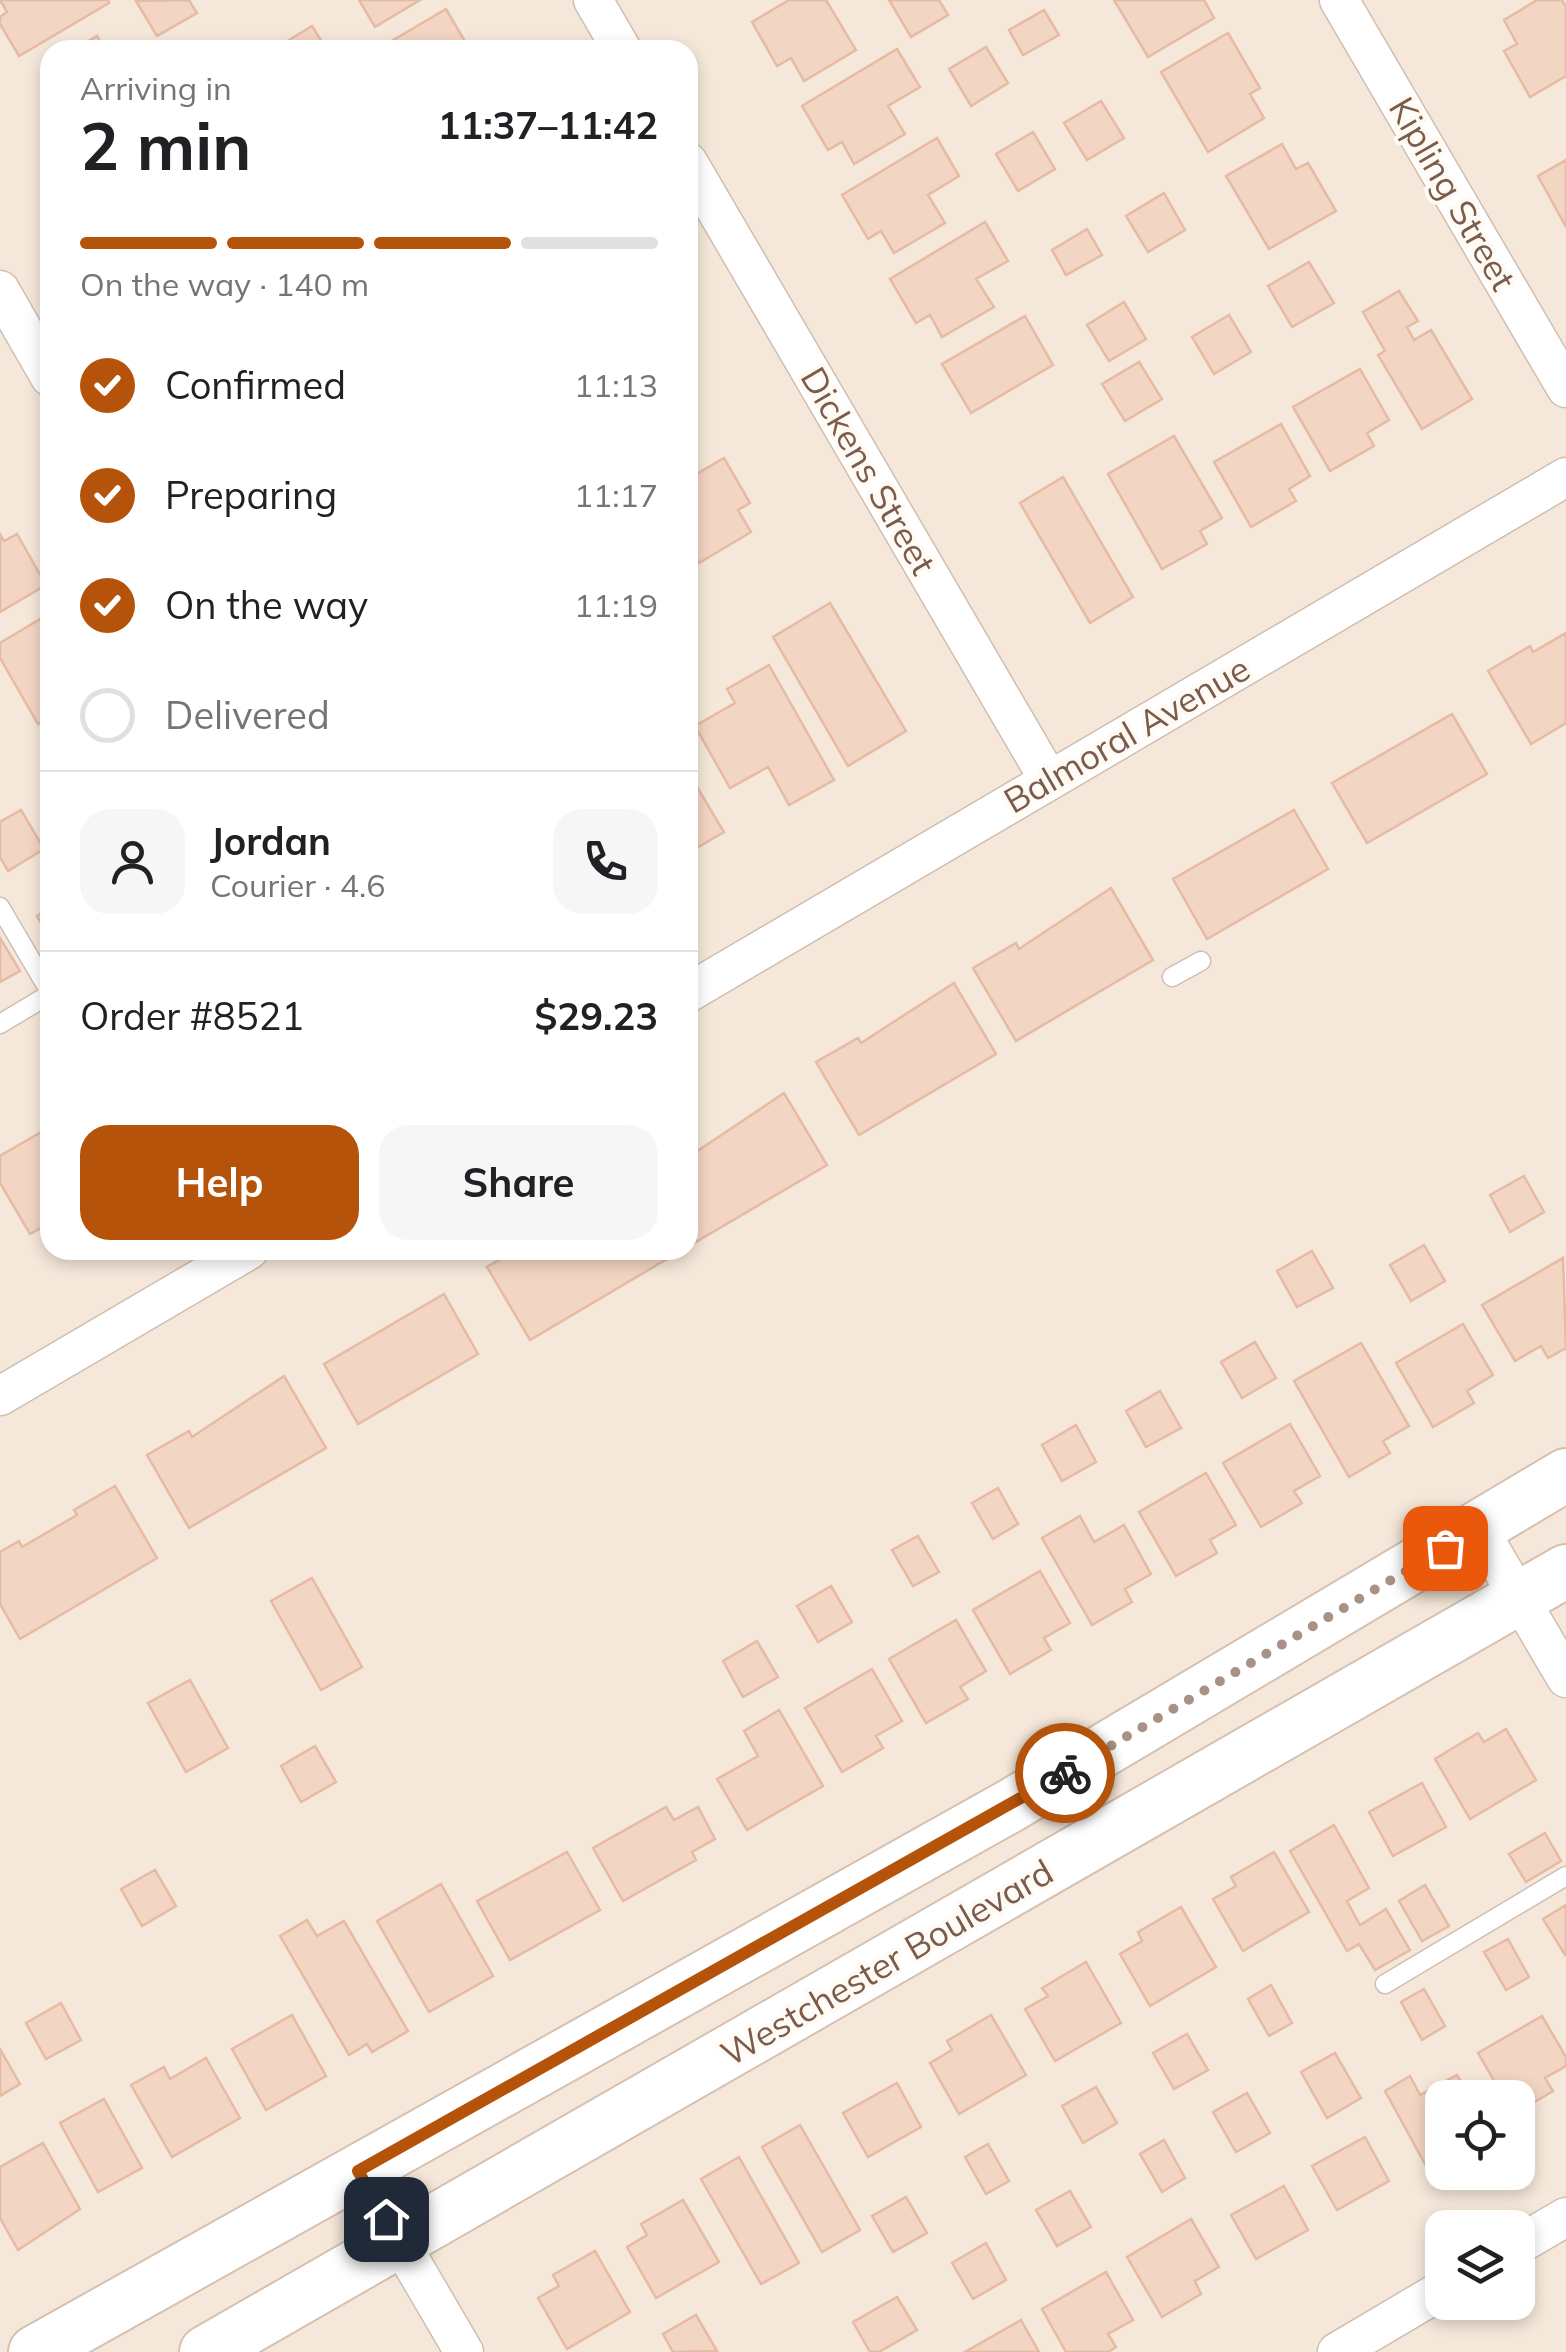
<!DOCTYPE html>
<meta charset="utf-8">
<style>
body{margin:0;font-family:Mulish,sans-serif;background:#f6f6f6;color:#202124;height:100vh;display:flex;flex-direction:column;font-size:38px;white-space:nowrap}
*{box-sizing:border-box;margin:0}
p{font-size:32px;color:#757577}
.icon{flex:none;width:55px;height:55px;fill:none;stroke:currentColor;stroke-width:2;stroke-linecap:round;stroke-linejoin:round}
.map{position:relative;flex:1;overflow:hidden}
.panel{position:absolute;left:40px;top:40px;width:658px;height:1220px;display:flex;flex-direction:column;background:#fff;border-radius:30px;box-shadow:0 5px 15px #0003}
.panel>*{flex:none}
.controls{position:absolute;left:1425px;top:2080px;display:grid;gap:20px}
.controls a{display:grid;place-items:center;width:110px;height:110px;border-radius:20px;background:#fff;box-shadow:0 5px 15px #0003;font-size:50px}
.pin{position:absolute;display:grid;place-items:center;width:85px;height:85px;color:#fff;margin:-42px;border-radius:20px;box-shadow:0 5px 15px #0006}
.courier{position:absolute;display:grid;place-items:center;width:100px;height:100px;margin:-50px;border:8px solid #b45309;border-radius:50%;background:#fff;color:#222;box-shadow:0 2px 12px #0007}
.summary em{font-style:normal;font-weight:700}
.summary div{display:flex;flex-direction:column-reverse}
.summary{display:flex;align-items:center;justify-content:space-between;height:170px;padding:0 40px}
h1{font-size:65px;font-weight:700;line-height:75px}
.bar{display:grid;grid-template-columns:repeat(4,1fr);gap:15px 10px;align-content:center;height:120px;padding:0 40px}
.bar i{height:12px;border-radius:8px;background:#e0e0e0}
.bar .active{background:#b45309}
.bar p{grid-column:span 4}
.line{display:flex;align-items:center;gap:25px;padding:0 40px;border-top:2px solid #e0e0e0}
.line div{flex:1}
.round{display:grid;place-items:center;flex:none;width:105px;height:105px;border-radius:30px;background:#f6f6f6}
ol{padding:0 40px;list-style:none}
li{display:flex;align-items:center;gap:30px;height:110px}
li p{margin-inline-start:auto}
li .icon{padding:10px;border-radius:50%;background:#b45309;color:#fff;stroke-width:4}
li:last-child{color:#757577}
li i{width:55px;height:55px;border:5px solid #e0e0e0;border-radius:50%}
.action{display:flex;gap:20px;margin-top:auto;padding:20px 40px}
.action a{flex:1;height:115px;border-radius:30px;background:#b45309;color:#fff;font-size:40px;font-weight:700;line-height:115px;text-align:center}
.action a+a{background:#f6f6f6;color:#202124}
.map>svg:first-child{display:block}
</style>
<div class="map">
<svg width="1566" height="2352" viewBox="0 0 1566 2352">
<rect width="100%" height="100%" fill="#fdf6ec"/>
<path fill="#f5e8da" fill-rule="evenodd" d="M0 0H1566V2352H0ZM50 50H688V1250H50ZM1442 2098H1518V2172H1442ZM1442 2228H1518V2302H1442Z"/>
<path fill="#f3d5c3" stroke="#e6bba3" stroke-width="2.5" d="M0 0H108L109 3 19 56 0 24V17L7 12Z
M189 0 197 13 157 36 136 1Z
M359 0H420L375 27Z
M789 0H826L856 50 804 81 791 58 777 66 752 22Z
M889 0H939L948 15 911 37Z
M1114 0H1204L1214 18 1148 57Z
M1537 0H1562L1566 7V76L1530 97 1504 51 1517 44 1504 20Z
M446 9 470 50H388L385 45Z
M1044 10 1059 35 1023 55 1009 30Z
M312 26 327 50H273Z
M1228 33 1260 88 1250 94 1264 118 1208 152 1161 72Z
M97 36 105 50H73Z
M986 47 1008 83 971 106 949 69Z
M897 49 920 87 888 106 905 134 854 164 842 142 828 150 802 106Z
M1101 101 1124 138 1087 160 1064 123Z
M1033 132 1055 169 1018 191 996 154Z
M937 138 959 176 928 195 945 223 894 253 881 231 868 239 842 195Z
M1282 144 1296 169 1308 163 1336 211 1269 249 1226 176Z
M1566 160V227L1538 176Z
M1164 193 1185 230 1148 252 1126 216Z
M985 222 1008 261 976 279 994 307 942 337 930 315 916 323 890 279Z
M1087 229 1102 255 1066 275 1052 250Z
M1309 262 1334 303 1292 327 1268 286Z
M1399 291 1418 321 1407 327 1414 340 1431 330 1472 399 1422 429 1378 355 1385 351 1363 312Z
M1124 302 1146 339 1109 361 1087 325Z
M1229 315 1251 352 1214 374 1192 337Z
M1025 316 1053 365 971 413 942 364Z
M1139 362 1162 399 1125 421 1102 384Z
M1360 369 1389 420 1367 433 1374 446 1330 471 1293 407Z
M1281 424 1310 476 1289 489 1296 501 1251 527 1214 462Z
M1174 436 1222 518 1200 531 1207 544 1162 569 1108 474Z
M724 458 750 503 738 510 751 532 699 563 688 543V479Z
M1063 477 1133 597 1090 623 1020 503Z
M0 534 4 541 17 534 46 585 0 612Z
M830 603 906 731 848 766 773 637Z
M47 615 50 717 38 724 0 658V643Z
M1566 633V723L1531 744 1488 671 1530 646 1533 652Z
M769 665 834 780 789 805 768 767 730 788 695 726 735 703 727 689Z
M1452 714 1487 774 1367 843 1332 783Z
M694 782 724 832 688 853V786Z
M21 810 44 849 8 871 0 857V822Z
M1294 810 1328 869 1207 939 1173 879Z
M1111 888 1153 960 1016 1041 973 968 1016 943 1019 949Z
M50 908V939L37 916Z
M0 938 20 971 0 982Z
M954 983 996 1054 859 1135 816 1062 858 1038 861 1043Z
M784 1093 827 1165 689 1246 688 1149 693 1154Z
M50 1127V1223L30 1234 0 1183V1156Z
M1524 1176 1544 1212 1510 1232 1490 1195Z
M1424 1245 1445 1281 1411 1301 1390 1265Z
M516 1250H662L667 1259 530 1340 487 1267Z
M1312 1251 1333 1288 1297 1307 1277 1271Z
M1563 1258 1566 1348 1548 1358 1541 1346 1515 1361 1482 1305Z
M444 1294 478 1354 358 1424 324 1364Z
M1463 1324 1493 1375 1467 1391 1474 1403 1433 1427 1396 1363Z
M1255 1342 1276 1378 1242 1398 1221 1362Z
M1361 1343 1409 1426 1383 1441 1390 1453 1349 1477 1294 1381Z
M284 1376 326 1448 189 1528 147 1455 189 1431 192 1437Z
M1160 1391 1181 1428 1146 1447 1126 1411Z
M1290 1424 1320 1476 1294 1491 1302 1503 1261 1527 1223 1463Z
M1076 1425 1096 1462 1062 1481 1042 1445Z
M1206 1473 1236 1525 1210 1540 1217 1553 1176 1576 1139 1512Z
M115 1486 157 1558 20 1639 0 1604V1552L19 1541 22 1547 77 1515 74 1510Z
M998 1488 1018 1524 993 1539 972 1503Z
M1080 1516 1094 1542 1124 1525 1151 1574 1125 1589 1132 1602 1092 1625 1042 1538Z
M918 1536 939 1572 913 1586 892 1550Z
M1040 1571 1070 1623 1044 1638 1051 1650 1010 1674 973 1610Z
M312 1578 362 1667 321 1690 271 1601Z
M831 1586 852 1622 818 1642 797 1606Z
M956 1620 986 1671 960 1687 968 1699 926 1723 889 1659Z
M757 1641 778 1677 743 1697 723 1661Z
M872 1669 902 1721 876 1736 883 1748 842 1772 805 1708Z
M190 1680 228 1748 186 1772 148 1703Z
M779 1710 823 1786 747 1830 717 1779 758 1756 744 1731Z
M1506 1729 1536 1780 1470 1819 1435 1759 1478 1733 1484 1742Z
M315 1746 336 1782 301 1802 281 1766Z
M1422 1783 1446 1827 1393 1856 1369 1812Z
M666 1807 674 1820 698 1807 715 1839 692 1852 696 1860 623 1901 593 1848Z
M1334 1825 1369 1888 1347 1901 1360 1925 1386 1909 1410 1950 1375 1970 1359 1944 1347 1951 1290 1851Z
M1545 1833 1561 1861 1526 1882 1509 1854Z
M567 1852 600 1910 510 1960 477 1901Z
M1274 1852 1309 1912 1243 1951 1213 1899 1236 1886 1231 1877Z
M155 1870 176 1906 142 1926 121 1889Z
M441 1884 493 1976 429 2012 377 1921Z
M1425 1885 1449 1926 1422 1941 1399 1901Z
M1566 1905V1954L1565 1955 1543 1919Z
M1181 1907 1216 1967 1150 2006 1120 1954 1142 1941 1138 1932Z
M307 1920 317 1936 344 1921 408 2031 372 2052 367 2044 349 2055 280 1936Z
M1508 1939 1529 1977 1506 1990 1484 1952Z
M1086 1962 1121 2023 1055 2061 1025 2009 1048 1996 1042 1988Z
M1271 1985 1292 2023 1269 2036 1248 1999Z
M1424 1989 1445 2026 1422 2040 1401 2002Z
M61 2003 81 2040 46 2059 26 2023Z
M292 2015 326 2076 266 2110 232 2049Z
M991 2015 1026 2075 959 2114 930 2063 952 2050 947 2041Z
M1542 2016 1566 2057V2066L1545 2078 1553 2091 1518 2112V2098H1504L1478 2053Z
M1187 2034 1208 2070 1174 2089 1153 2053Z
M0 2049 20 2084 0 2096Z
M1335 2053 1361 2098 1327 2118 1301 2072Z
M206 2058 240 2118 172 2157 131 2085 164 2067 170 2079Z
M1457 2075 1470 2098H1442V2154L1425 2164 1385 2091 1410 2076 1420 2095Z
M897 2083 921 2127 868 2157 843 2113Z
M1096 2087 1117 2123 1083 2143 1062 2106Z
M1247 2093 1270 2133 1236 2152 1213 2112Z
M104 2099 142 2168 98 2192 60 2123Z
M800 2125 860 2230 822 2252 762 2147Z
M1365 2137 1389 2181 1337 2210 1312 2166Z
M1164 2140 1185 2178 1162 2192 1140 2154Z
M43 2143 80 2209 18 2250 0 2218V2167Z
M988 2144 1009 2181 986 2194 965 2157Z
M739 2157 799 2263 761 2284 701 2179Z
M1284 2186 1308 2230 1256 2259 1231 2215Z
M1070 2191 1091 2227 1057 2246 1036 2210Z
M906 2197 927 2233 893 2252 872 2216Z
M683 2200 719 2262 656 2298 627 2247 647 2235 641 2224Z
M1191 2219 1219 2267 1195 2281 1201 2294 1162 2317 1127 2257Z
M986 2243 1006 2280 973 2299 952 2263Z
M595 2251 630 2312 567 2349 538 2298 559 2286 553 2275Z
M1106 2272 1133 2320 1108 2334 1116 2347 1108 2352H1066L1042 2309Z
M897 2297 917 2330 879 2352H870L853 2322Z
M696 2315 717 2351 673 2352 663 2334Z
M1021 2320 1039 2352H965Z"/>
<g fill="none" stroke-linecap="round" stroke-linejoin="round">
<g stroke="#d1beb0" stroke-width="21">
<path id="lane" d="M0 907 50 992
M1172 977 1201 961
M0 1024 50 994
M1385 1984 1566 1876"/>
</g>
<g stroke="#d1beb0" stroke-width="41">
<path id="street" d="M593 0 622 50
M1339 0 1566 388
M688 162 1049 780
M0 290 50 377
M688 993 1566 477
M0 1396 249 1250
M1478 1528 1566 1678
M358 2171 464 2352
M1518 2245 1566 2217
M1337 2352 1442 2290"/>
</g>
<g stroke="#d6c0b0" stroke-width="56">
<path id="secondary" d="M35 2352 1010 1806 1566 1475
M206 2352 1566 1571"/>
</g>
<use href="#lane" stroke="#fff" stroke-width="18"/>
<use href="#street" stroke="#fff" stroke-width="38"/>
<use href="#secondary" stroke="#fff" stroke-width="52"/>
</g>
<g fill="none" stroke-linecap="round" stroke-linejoin="round">
<path stroke="#a89285" stroke-width="10" stroke-dasharray="0 18" d="M1065 1773 1445 1548"/>
<path stroke="#b45309" stroke-width="12" d="M386 2219 358 2171 1065 1773"/>
</g>
<g text-anchor="middle" stroke-width="8" stroke-linejoin="round" paint-order="stroke">
<g font-size="35" fill="#7a5c4d" stroke="#fffaf3">
<text transform="translate(1452 194) rotate(60)" y="12">Kipling Street</text>
<text transform="translate(868 471) rotate(60)" y="12">Dickens Street</text>
<text transform="translate(1127 735) rotate(-30)" y="12">Balmoral Avenue</text>
<text transform="translate(887 1963) rotate(-30)" y="12">Westchester Boulevard</text>
</g>
</g>
</svg>
<div class="controls">
<a><svg class="icon" aria-label="locate" viewBox="0 0 24 24"><circle cx="12" cy="12" r="6"/><path d="M12 2v4M12 18v4M2 12h4M18 12h4"/></svg></a>
<a><svg class="icon" aria-label="layers" viewBox="0 0 24 24"><path d="M12 4l9 5-9 5-9-5zM3 14l9 5 9-5"/></svg></a>
</div>
<div class="pin" style="left:1445px;top:1548px;background:#ea580c"><svg class="icon" aria-label="bag" viewBox="0 0 24 24"><path d="M5 8h14l-1 12H6zM9 8a3 3 0 0 1 6 0"/></svg></div>
<div class="pin" style="left:386px;top:2219px;background:#1f2937"><svg class="icon" aria-label="home" viewBox="0 0 24 24"><path d="M3 11l9-7 9 7M6 9v11h12V9"/></svg></div>
<div class="courier" style="left:1065px;top:1773px"><svg class="icon" aria-label="bike" viewBox="0 0 24 24"><circle cx="6" cy="16" r="4"/><circle cx="18" cy="16" r="4"/><path d="M6 16l4-8h5l3 8M10 8l3 8H6M13 5h3"/></svg></div>
<section class="panel">
<div class="summary"><div><h1>2 min</h1><p>Arriving in</p></div><em>11:37–11:42</em></div>
<div class="bar"><i class="active"></i><i class="active"></i><i class="active"></i><i></i><p>On the way · 140 m</p></div>
<ol>
<li><svg class="icon" aria-label="check" viewBox="0 0 24 24"><path d="M5 12l5 5 9-10"/></svg>Confirmed<p>11:13</p></li>
<li><svg class="icon" aria-label="check" viewBox="0 0 24 24"><path d="M5 12l5 5 9-10"/></svg>Preparing<p>11:17</p></li>
<li><svg class="icon" aria-label="check" viewBox="0 0 24 24"><path d="M5 12l5 5 9-10"/></svg>On the way<p>11:19</p></li>
<li><i></i>Delivered</li>
</ol>
<div class="line" style="height:180px"><a class="round"><svg class="icon" aria-label="person" viewBox="0 0 24 24"><circle cx="12" cy="8" r="4"/><path d="M4 21q1-7 8-7t8 7"/></svg></a><div><b>Jordan</b><p>Courier · 4.6</p></div><a class="round"><svg class="icon" aria-label="phone" viewBox="0 0 24 24"><path d="M5 4h4l2 5-3 2q2 4 5 5l2-3 5 2v4C11 20 4 13 5 4z"/></svg></a></div>
<div class="line" style="height:130px"><div>Order #8521</div><b>$29.23</b></div>
<div class="action"><a>Help</a><a>Share</a></div>
</section>
</div>
